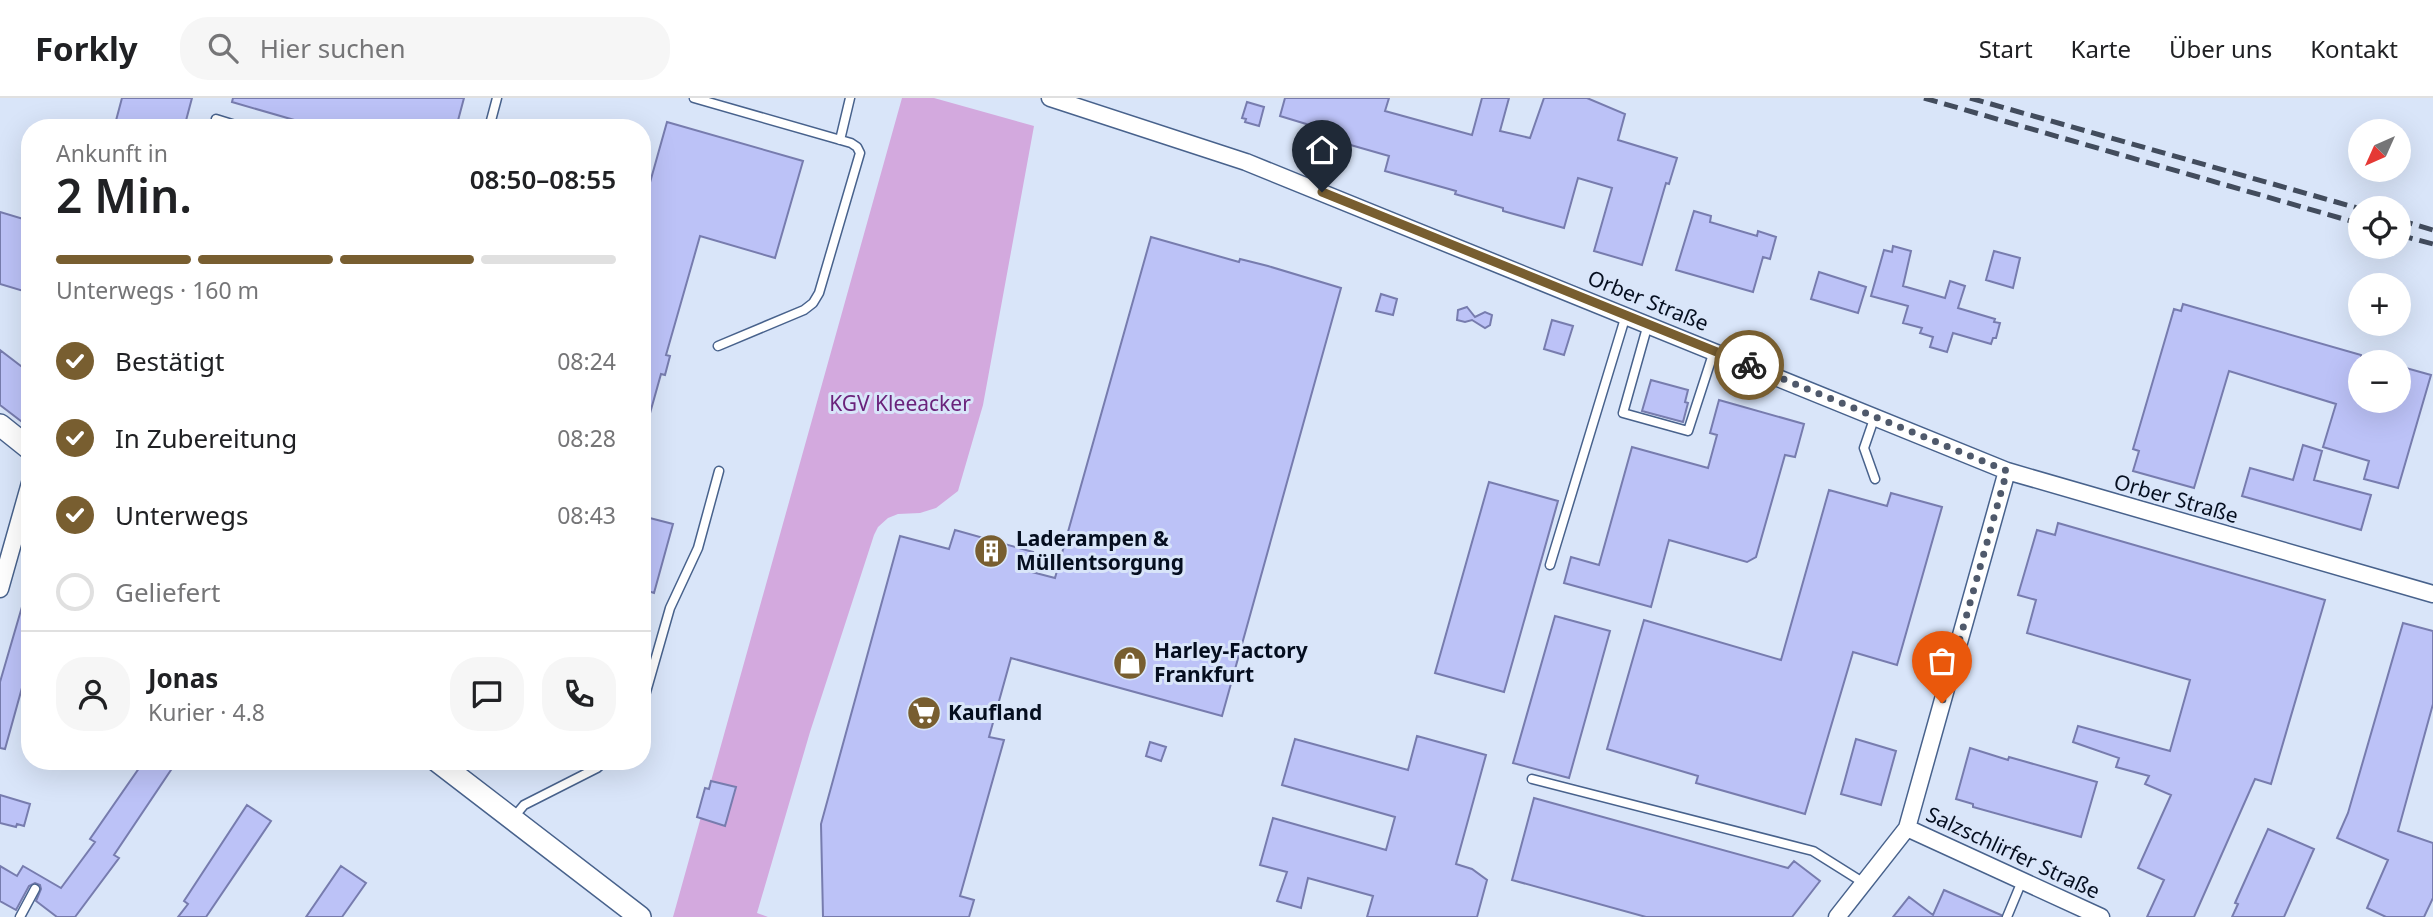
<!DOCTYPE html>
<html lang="de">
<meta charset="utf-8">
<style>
body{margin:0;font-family:"Noto Sans",sans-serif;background:#f6f6f6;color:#202124;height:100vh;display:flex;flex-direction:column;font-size:26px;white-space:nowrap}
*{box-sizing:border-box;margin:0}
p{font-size:23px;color:#757577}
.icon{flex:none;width:38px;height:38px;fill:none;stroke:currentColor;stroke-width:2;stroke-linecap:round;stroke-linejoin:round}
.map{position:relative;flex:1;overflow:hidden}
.details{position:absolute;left:21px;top:21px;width:630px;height:651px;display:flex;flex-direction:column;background:#fff;border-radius:28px;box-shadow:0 7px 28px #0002}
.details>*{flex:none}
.needle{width:46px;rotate:225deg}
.buttons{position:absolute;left:2348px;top:21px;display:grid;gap:14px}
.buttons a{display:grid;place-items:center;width:63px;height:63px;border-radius:50%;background:#fff;box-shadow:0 7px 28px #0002;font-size:35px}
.pin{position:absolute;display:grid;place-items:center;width:60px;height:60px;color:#fff;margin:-72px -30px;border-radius:50% 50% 50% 0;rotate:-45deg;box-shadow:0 0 7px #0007}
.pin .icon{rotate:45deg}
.courier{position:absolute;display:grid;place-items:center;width:70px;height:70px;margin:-35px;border:5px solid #785e30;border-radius:50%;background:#fff;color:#222;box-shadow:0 2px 9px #0007}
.summary em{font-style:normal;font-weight:600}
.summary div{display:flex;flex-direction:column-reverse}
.summary{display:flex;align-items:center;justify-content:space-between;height:119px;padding:0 35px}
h1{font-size:46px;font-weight:600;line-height:52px}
.bar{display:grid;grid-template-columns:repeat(4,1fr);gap:10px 7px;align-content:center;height:84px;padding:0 35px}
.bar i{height:9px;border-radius:5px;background:#e0e0e0}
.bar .on{background:#785e30}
.bar p{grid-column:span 4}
.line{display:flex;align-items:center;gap:18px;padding:0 35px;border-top:2px solid #e0e0e0}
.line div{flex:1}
.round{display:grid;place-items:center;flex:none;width:74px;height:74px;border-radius:28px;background:#f6f6f6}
ol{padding:0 35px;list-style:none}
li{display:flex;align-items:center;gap:21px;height:77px}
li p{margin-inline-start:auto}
li .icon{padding:7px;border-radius:50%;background:#785e30;color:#fff;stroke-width:4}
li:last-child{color:#757577}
li i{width:38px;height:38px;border:4px solid #e0e0e0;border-radius:50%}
header{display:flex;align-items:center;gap:42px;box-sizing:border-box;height:98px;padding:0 35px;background:#fff;border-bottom:2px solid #e0e0e0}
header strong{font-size:33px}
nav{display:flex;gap:38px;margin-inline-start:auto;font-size:24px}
.search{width:490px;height:63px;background:#f6f6f6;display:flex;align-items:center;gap:18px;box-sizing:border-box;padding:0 24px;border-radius:28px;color:#757577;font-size:26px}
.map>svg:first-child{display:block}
</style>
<header>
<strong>Forkly</strong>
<div class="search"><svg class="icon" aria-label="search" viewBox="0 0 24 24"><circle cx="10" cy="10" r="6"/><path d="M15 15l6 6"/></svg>Hier suchen</div>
<nav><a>Start</a><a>Karte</a><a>Über uns</a><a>Kontakt</a></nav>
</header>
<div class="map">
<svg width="2433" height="819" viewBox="0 0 2433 819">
<rect width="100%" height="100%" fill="#d9e5f9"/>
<path fill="#d3a9de" d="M902 0H934L1034 28 983 307 958 393 936 410 920 415 898 416 888 420 878 429 874 437 810 634 757 815 768 819H673Z"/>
<path fill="#bcc2f7" stroke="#777cae" stroke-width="2" d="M122 0H192L184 30H114Z
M233 0H464L456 30H322L232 4Z
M1285 0H1389L1385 13 1472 37 1482 0H1509L1500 33 1530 40 1544 0H1587L1625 16 1618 42 1677 60 1669 86 1666 85 1642 167 1594 153 1612 90 1578 80 1564 130 1503 113V110L1455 96 1456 93 1385 73 1389 58 1326 40V32L1280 18Z
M1247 4 1264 9 1259 28 1245 24 1246 21 1242 20Z
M667 24 803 63 775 160 700 138 666 257 670 258 665 277 661 276 647 326H642V113Z
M1694 113 1711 118 1710 124 1757 138 1758 133 1776 139 1770 161 1763 159 1753 194 1676 172Z
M0 114 30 123V195L0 186Z
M1151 139 1239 164 1240 161 1268 168 1341 190 1222 618 1011 560 989 639 1004 642 960 798 974 802 969 819H823L821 726 900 438 949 451 955 432 1033 454 1028 473 1055 480Z
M1893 148 1911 153 1903 188 1945 200 1950 183 1965 188 1958 210 1995 221 1994 224 2000 225 1996 240H1993L1991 246 1953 235 1947 254 1930 249 1933 239 1920 235 1922 230 1903 225 1908 208 1871 198 1884 152 1892 154Z
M1994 153 2020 160 2013 190 1986 182Z
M1819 174 1866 189 1858 215 1811 201Z
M1381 196 1397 201 1393 217 1376 213Z
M2183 206 2361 257V303H2399V268L2431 277 2398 390 2364 381 2369 363 2323 349 2336 306 2229 273 2194 390 2133 373 2139 353 2133 351 2174 211 2181 213Z
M1467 209 1475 219 1485 214 1492 217 1490 227 1485 230 1472 222 1465 224 1457 222 1458 212Z
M1552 222 1573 228 1564 257 1544 251Z
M0 252 30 275V330L0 307Z
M1651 282 1688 292 1685 304 1688 305 1683 324 1642 313Z
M1719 302 1804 326 1795 359 1785 357 1756 459 1747 464 1669 442 1651 509 1564 485 1571 459 1599 467 1632 349 1708 370 1717 337 1710 335Z
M2303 347 2322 353 2314 382 2371 397 2361 432 2242 398 2250 370 2293 382Z
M1489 384 1558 403 1504 594 1435 575Z
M1829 392 1887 408 1891 395 1942 409 1897 567 1853 554 1805 716 1696 685 1698 678 1607 651 1644 522 1781 562Z
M642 418 673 426 654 495 642 491Z
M2058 425 2325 502 2271 686 2255 681 2194 819H2147L2164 782 2138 770 2171 697 2145 686 2149 678 2116 669 2119 660 2073 644 2078 628 2170 653 2190 582 2027 535 2036 502 2018 497 2037 432 2055 437Z
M26 495H30V580L25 579 5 651 0 650V584Z
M1555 518 1610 533 1569 680 1513 665Z
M2403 525 2433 533V606L2398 733 2433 745V800L2424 819H2386L2367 810 2388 762 2337 740 2348 715Z
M1417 638 1486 657 1456 766 1472 771 1487 782 1477 819H1367L1373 798 1308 780 1301 810 1277 803 1287 774 1260 767 1273 720 1386 752 1395 719 1282 687 1295 641 1408 672Z
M1856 641 1896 653 1881 707 1841 696Z
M1150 644 1166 649 1161 663 1146 658Z
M1970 650 2008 662 2009 659 2097 684 2081 739 1973 709V706L1956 701Z
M144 663H177L114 757 119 760 75 819H57L36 803 41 791 40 787 35 785 29 788 16 812 0 803V768L17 778 23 768 61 790 95 744 90 741Z
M711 683 736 689 725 728 697 719 705 690 709 691Z
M0 697 30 706 24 728 17 726 16 729 0 725Z
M1534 700 1788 770 1794 763 1820 783 1792 819H1646L1512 782Z
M247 707 271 723 206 819H178L188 806 184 803Z
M2268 731 2314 751 2284 819H2232L2238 806 2235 805Z
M341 768 366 785 342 819H306Z
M1944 792 2001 817V819H1893L1909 799 1933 817Z"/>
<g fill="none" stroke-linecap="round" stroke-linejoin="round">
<g stroke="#48628c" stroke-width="11">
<path id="service" d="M694 0 851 45 857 49 860 55 819 195 813 205 804 212 718 248
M216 21 245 30
M489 30 497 0
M840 42 850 0
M1648 226 1623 315 1688 333 1714 253
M1875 381 1864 350 1875 318
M1550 467 1626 217
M642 608 670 510 698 450 719 373
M1532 681 1813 753 1864 785
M514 719 524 707 597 670 605 663
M20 819 35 791
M2007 819 2022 783"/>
</g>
<g stroke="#48628c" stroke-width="19">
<path id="minor" d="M1050 0 1246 64 2007 373 2433 496
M0 491 30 385
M1907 730 2101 819
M1837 819 1907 730 2007 373"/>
</g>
<g stroke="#48628c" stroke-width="24">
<path id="tertiary" d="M0 327 30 351
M437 663 640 819"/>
</g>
<use href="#service" stroke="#fff" stroke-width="8"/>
<use href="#minor" stroke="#fff" stroke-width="16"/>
<use href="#tertiary" stroke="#fff" stroke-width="21"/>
<path stroke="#424c5d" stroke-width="5" stroke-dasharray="14 7" stroke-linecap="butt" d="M1924 0 2361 126
M1970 0 2361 111
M2399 122 2433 132
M2399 137 2433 146"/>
</g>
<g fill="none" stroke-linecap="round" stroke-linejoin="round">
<path stroke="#4f596b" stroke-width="7" stroke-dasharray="0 12.6" d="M1749 267 2007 373 1942 605"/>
<path stroke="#785e30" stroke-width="9" d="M1322 94 1749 267"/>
</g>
<defs>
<g id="building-disc" transform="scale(1.75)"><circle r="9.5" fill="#785e30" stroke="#d9e5f9"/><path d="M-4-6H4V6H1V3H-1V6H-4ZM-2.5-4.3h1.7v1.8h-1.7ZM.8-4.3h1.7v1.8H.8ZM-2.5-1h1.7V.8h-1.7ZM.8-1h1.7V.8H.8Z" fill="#fff"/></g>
<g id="shop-disc" transform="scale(1.75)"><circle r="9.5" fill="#785e30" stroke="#d9e5f9"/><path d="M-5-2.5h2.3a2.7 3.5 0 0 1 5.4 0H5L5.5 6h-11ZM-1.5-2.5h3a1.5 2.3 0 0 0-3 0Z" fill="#fff"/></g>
<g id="supermarket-disc" transform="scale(1.75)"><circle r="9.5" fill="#785e30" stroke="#d9e5f9"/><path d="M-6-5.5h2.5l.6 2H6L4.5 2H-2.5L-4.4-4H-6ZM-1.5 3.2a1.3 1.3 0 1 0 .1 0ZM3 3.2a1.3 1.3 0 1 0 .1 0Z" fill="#fff"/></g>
</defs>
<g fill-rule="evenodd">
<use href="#building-disc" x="991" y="453"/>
<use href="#shop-disc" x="1130" y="565"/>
<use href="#supermarket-disc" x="924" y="615"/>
</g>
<g text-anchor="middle" stroke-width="6" stroke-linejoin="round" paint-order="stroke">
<g font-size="21" fill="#050e1f" stroke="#d9e5f9">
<text transform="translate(1648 203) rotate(22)" y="7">Orber Straße</text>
<text transform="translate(2176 401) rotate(16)" y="7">Orber Straße</text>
<text transform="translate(2013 755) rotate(25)" y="7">Salzschlirfer Straße</text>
</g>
<g font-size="21" fill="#6a227b" stroke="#d9e5f9">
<text x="900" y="313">KGV Kleeacker</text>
</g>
<g font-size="21" font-weight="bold" fill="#050e1f" stroke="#d9e5f9" text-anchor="start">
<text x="1016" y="448">Laderampen &amp;<tspan x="1016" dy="24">Müllentsorgung</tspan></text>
<text x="1154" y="560">Harley-Factory<tspan x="1154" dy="24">Frankfurt</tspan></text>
<text x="948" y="622">Kaufland</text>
</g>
</g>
</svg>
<div class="buttons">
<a><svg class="needle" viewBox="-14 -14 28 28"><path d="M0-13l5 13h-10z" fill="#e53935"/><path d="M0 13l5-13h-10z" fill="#757577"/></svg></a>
<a><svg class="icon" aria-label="locate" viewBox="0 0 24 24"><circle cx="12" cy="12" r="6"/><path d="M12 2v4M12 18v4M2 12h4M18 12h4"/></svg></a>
<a>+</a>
<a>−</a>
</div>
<div class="pin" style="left:1942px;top:605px;background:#ea580c"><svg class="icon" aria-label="bag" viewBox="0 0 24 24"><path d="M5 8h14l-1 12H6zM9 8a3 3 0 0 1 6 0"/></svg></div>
<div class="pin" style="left:1322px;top:94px;background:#1f2937"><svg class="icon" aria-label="home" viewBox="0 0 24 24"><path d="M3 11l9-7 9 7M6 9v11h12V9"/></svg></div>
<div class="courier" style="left:1749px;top:267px"><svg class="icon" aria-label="bike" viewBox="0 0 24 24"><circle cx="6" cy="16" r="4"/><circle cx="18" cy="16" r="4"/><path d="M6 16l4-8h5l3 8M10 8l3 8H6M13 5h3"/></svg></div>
<section class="details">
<div class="summary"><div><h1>2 Min.</h1><p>Ankunft in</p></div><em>08:50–08:55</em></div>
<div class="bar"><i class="on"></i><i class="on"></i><i class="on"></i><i></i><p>Unterwegs · 160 m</p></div>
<ol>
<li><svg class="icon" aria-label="check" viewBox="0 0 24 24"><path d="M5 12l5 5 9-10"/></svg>Bestätigt<p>08:24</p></li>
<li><svg class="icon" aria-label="check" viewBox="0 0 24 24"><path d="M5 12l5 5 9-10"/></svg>In Zubereitung<p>08:28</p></li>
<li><svg class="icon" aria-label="check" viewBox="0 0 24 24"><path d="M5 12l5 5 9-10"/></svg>Unterwegs<p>08:43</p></li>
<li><i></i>Geliefert</li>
</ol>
<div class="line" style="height:126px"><a class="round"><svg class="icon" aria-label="person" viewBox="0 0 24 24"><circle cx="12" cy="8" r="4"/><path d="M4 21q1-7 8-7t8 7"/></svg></a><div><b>Jonas</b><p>Kurier · 4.8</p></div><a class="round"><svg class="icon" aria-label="chat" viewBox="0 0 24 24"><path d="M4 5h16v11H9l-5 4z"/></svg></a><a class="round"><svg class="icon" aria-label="phone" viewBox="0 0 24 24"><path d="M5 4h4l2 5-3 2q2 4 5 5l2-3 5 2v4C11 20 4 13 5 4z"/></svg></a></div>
</section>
</div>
